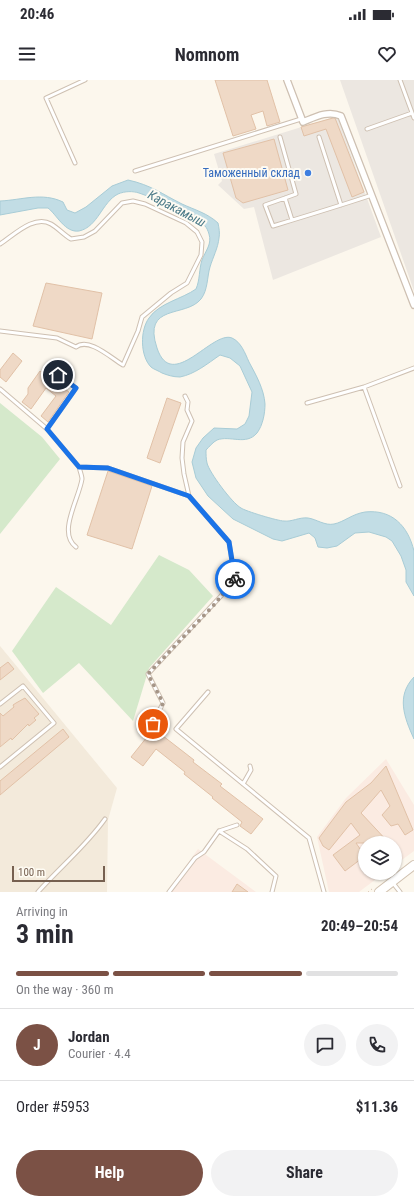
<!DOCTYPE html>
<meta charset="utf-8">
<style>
body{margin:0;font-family:"Roboto Condensed",sans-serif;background:#f2f2f3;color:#2b2b33;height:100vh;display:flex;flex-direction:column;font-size:15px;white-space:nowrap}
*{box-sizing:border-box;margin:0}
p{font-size:13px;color:#7c7c81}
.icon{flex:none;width:22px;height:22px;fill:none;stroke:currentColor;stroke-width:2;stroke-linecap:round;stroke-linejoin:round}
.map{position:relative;height:812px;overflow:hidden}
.panel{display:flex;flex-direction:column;background:#fff;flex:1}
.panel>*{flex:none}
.fabs{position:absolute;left:358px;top:756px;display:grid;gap:8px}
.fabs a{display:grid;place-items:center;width:44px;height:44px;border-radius:50%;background:#fff;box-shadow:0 1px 3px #0004;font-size:20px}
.scale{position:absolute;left:12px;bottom:10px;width:93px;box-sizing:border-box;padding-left:4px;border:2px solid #766050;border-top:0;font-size:11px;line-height:14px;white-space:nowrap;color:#766050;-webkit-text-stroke:3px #fefbf3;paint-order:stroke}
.pin{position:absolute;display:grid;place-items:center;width:34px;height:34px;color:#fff;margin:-17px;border:2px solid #fff;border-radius:50%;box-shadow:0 1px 4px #0007}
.courier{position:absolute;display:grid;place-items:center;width:40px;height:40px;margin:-20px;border:3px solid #1a73e8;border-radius:50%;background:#fff;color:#222;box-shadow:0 1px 5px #0007}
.head em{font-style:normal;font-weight:700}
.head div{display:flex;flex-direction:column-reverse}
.head{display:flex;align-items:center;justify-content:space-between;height:68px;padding:0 16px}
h1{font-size:26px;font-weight:700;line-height:30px}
.bar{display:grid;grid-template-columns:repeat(4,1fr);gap:6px 4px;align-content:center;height:48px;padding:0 16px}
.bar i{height:5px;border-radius:3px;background:#e1e1e2}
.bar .selected{background:#7b5145}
.bar p{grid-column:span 4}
.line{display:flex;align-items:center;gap:10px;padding:0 16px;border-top:1px solid #e1e1e2}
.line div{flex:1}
.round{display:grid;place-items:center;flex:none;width:42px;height:42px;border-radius:21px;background:#f2f2f3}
.cta{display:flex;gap:8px;margin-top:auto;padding:8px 16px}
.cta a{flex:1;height:46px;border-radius:24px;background:#7b5145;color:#fff;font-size:16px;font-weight:700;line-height:46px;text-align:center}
.cta a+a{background:#f2f2f3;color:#2b2b33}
.status{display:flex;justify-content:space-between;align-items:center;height:28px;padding:0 20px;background:#fff;direction:ltr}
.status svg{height:11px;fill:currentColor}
header{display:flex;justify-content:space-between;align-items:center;height:52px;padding:0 16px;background:#fff;font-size:18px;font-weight:700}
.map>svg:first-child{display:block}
</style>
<div class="status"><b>20:46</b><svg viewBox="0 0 49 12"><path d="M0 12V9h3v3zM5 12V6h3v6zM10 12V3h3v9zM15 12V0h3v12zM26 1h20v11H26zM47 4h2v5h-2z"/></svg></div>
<header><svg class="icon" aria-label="menu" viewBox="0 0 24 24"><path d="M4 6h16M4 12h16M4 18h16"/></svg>Nomnom<svg class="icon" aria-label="heart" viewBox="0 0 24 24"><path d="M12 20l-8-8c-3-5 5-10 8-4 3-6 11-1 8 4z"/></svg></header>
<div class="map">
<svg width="414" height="812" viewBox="0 0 414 812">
<rect width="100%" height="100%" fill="#fcf7ed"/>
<path fill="#f3eadb" d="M0 566 117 708 108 740 107 812H0Z"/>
<path fill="#fbebe2" d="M386 679 414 725V771L395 785V763H365V793H384L359 812H329L317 757 346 718Z
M198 769 256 812H167Z"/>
<path fill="#ece7e1" d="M340 0H414V211Z
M337 36 381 157 273 200 254 127 244 129 218 105 222 101 214 74Z"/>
<path fill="#d5e9cb" d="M0 323 42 357 60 379 0 454Z
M159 475 189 490 213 516 149 588 133 641 79 583 43 613 12 571 56 507 111 545Z"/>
<path fill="#c2dde5" stroke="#a8ccd6" d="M128 100C151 105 162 114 182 124 195 130 207 133 218 143 219 148 220 153 219 158 218 168 213 177 210 187 207 197 208 210 201 219 186 238 142 223 157 268 172 313 212 250 232 258 241 262 245 273 249 282 256 295 264 309 265 324 265 333 263 345 257 353 246 366 230 355 217 360 213 362 209 367 206 370 206 374 206 379 207 383 209 392 232 423 241 428 245 431 278 441 284 441 292 442 299 437 308 438 316 439 325 446 334 444 344 442 352 434 365 432 392 429 408 446 414 471 414 484 414 502 414 516L406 502V490L401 476 392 461 386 457 369 452 355 453 337 466 327 468 318 467 315 458 309 453 282 461 273 459 233 439 208 416 196 398 192 382 196 368 203 358 214 348 237 349 245 344 249 336 252 312 240 286 230 278 220 275C207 284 195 294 180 297 173 297 167 295 162 293 159 291 153 289 151 287 140 276 140 250 149 238 159 223 182 219 196 209 200 200 199 189 202 180 206 170 212 164 209 154 208 151 207 148 205 146 199 140 192 139 186 137 169 131 156 118 139 113 133 111 125 111 118 114 102 122 98 147 79 151 65 153 57 135 48 128H38L0 135V121C22 120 42 112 63 122L67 130 75 133 86 127 112 106Z
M414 597V659C404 637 396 616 414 597Z"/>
<path fill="#efd9c6" stroke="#e1c1a7" d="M215 0H267L280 42 267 46 263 31 251 35 256 49 233 56Z
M333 38H335L364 112 352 117 326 49 304 56 301 47Z
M274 59 288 110 243 123 236 118 223 73Z
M46 203 102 213 92 259 33 246Z
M13 273 22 281 6 302 0 297V290Z
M40 291 69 312 48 342 41 336 56 316 46 308 31 329 22 322 28 314V308Z
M167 318 181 323 160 383 147 378Z
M108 391 152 406 132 469 87 455Z
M8 582 14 589 0 600V588Z
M25 618 39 634 34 638 36 640 29 646 28 644 12 660 11 658 0 667V633L3 636 14 627 13 625 16 623Z
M63 649 69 657 0 715V701Z
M154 649 194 680 193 682 222 704 220 706 263 739 251 754 240 746 242 742 212 718 213 717 184 694 185 692 156 669 143 686 131 677 147 657 150 656Z
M386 686 413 750 405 755 398 744 391 746 382 735 390 726 381 710 361 733 389 763H356L365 776 345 791 333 775 360 755 351 743 329 770 323 766 319 758 346 722 371 703Z
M237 804 248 812H232Z"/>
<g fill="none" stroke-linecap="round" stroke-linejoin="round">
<g stroke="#cec0b2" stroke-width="5">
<path id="lane" d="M400 0 414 38
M367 49 412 33
M280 57 296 114 285 118
M319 57 341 125
M75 83 46 18 85 0
M135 91 301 39
M292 140 285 118 265 125 273 146C306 136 339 126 372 115
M0 164C13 156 34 134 51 144 58 148 64 155 71 159L84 157 95 151 122 123 133 121 145 124 186 143 197 152 202 162 201 175 187 203 171 213 142 237 138 251 123 285C111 278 89 257 76 267L57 258 0 251
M364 307 400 406
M0 309 47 349 79 387 108 388 189 416
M307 323 364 307 414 288
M47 349 76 308 58 295
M76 467C57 453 79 419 82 399 82 396 80 391 79 387
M208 612 176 649 309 758 324 812
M0 624 23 606 54 643 0 687
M148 654 163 623 148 594 235 501 229 462 189 416 184 394 182 378 183 362 192 341 187 330 188 322 185 316
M243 704 251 690 250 686
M237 745 219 751 247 769 276 796 272 812
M393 803 400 812
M38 812C60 787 86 766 105 739
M169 812 195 778 204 772 219 751"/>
</g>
<g stroke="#cec0b2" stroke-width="8">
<path id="street" d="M287 0 303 42C315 37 328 30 341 36L414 225"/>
</g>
<g stroke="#d0c1b0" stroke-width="10">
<path id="secondary" d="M379 812 414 785"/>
</g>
<path stroke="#d5bda8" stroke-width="1" stroke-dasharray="1 3" stroke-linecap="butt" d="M368 812 372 809"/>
<use href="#lane" stroke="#fff" stroke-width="3"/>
<use href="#street" stroke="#fff" stroke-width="5.5"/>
<use href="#secondary" stroke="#fff" stroke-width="8"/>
</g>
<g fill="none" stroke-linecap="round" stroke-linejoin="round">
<path stroke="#a59587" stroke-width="4" stroke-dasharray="0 7.2" d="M153 644 163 623 148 594 213 526 235 499"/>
<path stroke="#1a73e8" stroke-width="5" d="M58 295 76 308 47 349 79 387 108 388 189 416 229 462 235 499"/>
</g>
<circle fill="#3f7fe0" stroke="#fefbf3" stroke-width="1.5" cx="308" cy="93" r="4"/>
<g text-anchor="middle" stroke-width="4" stroke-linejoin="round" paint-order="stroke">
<g font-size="12" fill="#366cbe" stroke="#fefbf3" text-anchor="end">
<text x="300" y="97">Таможенный склад</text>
</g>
<g font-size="13" font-style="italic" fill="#4b7a88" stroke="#fefbf3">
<text transform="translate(177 128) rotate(28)" y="5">Каракамыш</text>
</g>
</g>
</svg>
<div class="fabs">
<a><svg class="icon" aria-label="layers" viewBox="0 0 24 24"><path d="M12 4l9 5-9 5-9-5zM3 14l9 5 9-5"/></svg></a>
</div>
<div class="scale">100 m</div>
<div class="pin" style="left:153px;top:644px;background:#ea580c"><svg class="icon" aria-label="bag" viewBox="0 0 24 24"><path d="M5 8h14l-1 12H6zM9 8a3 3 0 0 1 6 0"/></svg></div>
<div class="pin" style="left:58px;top:295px;background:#1f2937"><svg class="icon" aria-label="home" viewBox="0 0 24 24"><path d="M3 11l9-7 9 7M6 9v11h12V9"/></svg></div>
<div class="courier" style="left:235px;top:499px"><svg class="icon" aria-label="bike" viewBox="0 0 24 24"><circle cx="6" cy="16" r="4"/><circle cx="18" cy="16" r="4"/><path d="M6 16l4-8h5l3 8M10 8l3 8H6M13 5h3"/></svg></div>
</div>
<section class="panel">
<div class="head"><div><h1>3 min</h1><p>Arriving in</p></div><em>20:49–20:54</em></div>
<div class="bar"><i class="selected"></i><i class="selected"></i><i class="selected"></i><i></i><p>On the way · 360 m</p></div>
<div class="line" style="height:72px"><b class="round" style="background:#7b5145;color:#fff">J</b><div><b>Jordan</b><p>Courier · 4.4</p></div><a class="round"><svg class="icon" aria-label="chat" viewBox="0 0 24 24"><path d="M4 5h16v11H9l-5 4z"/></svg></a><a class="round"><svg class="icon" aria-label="phone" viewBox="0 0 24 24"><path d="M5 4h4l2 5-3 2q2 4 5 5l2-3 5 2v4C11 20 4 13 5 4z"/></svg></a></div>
<div class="line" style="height:52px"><div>Order #5953</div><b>$11.36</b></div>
<div class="cta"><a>Help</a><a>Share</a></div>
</section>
